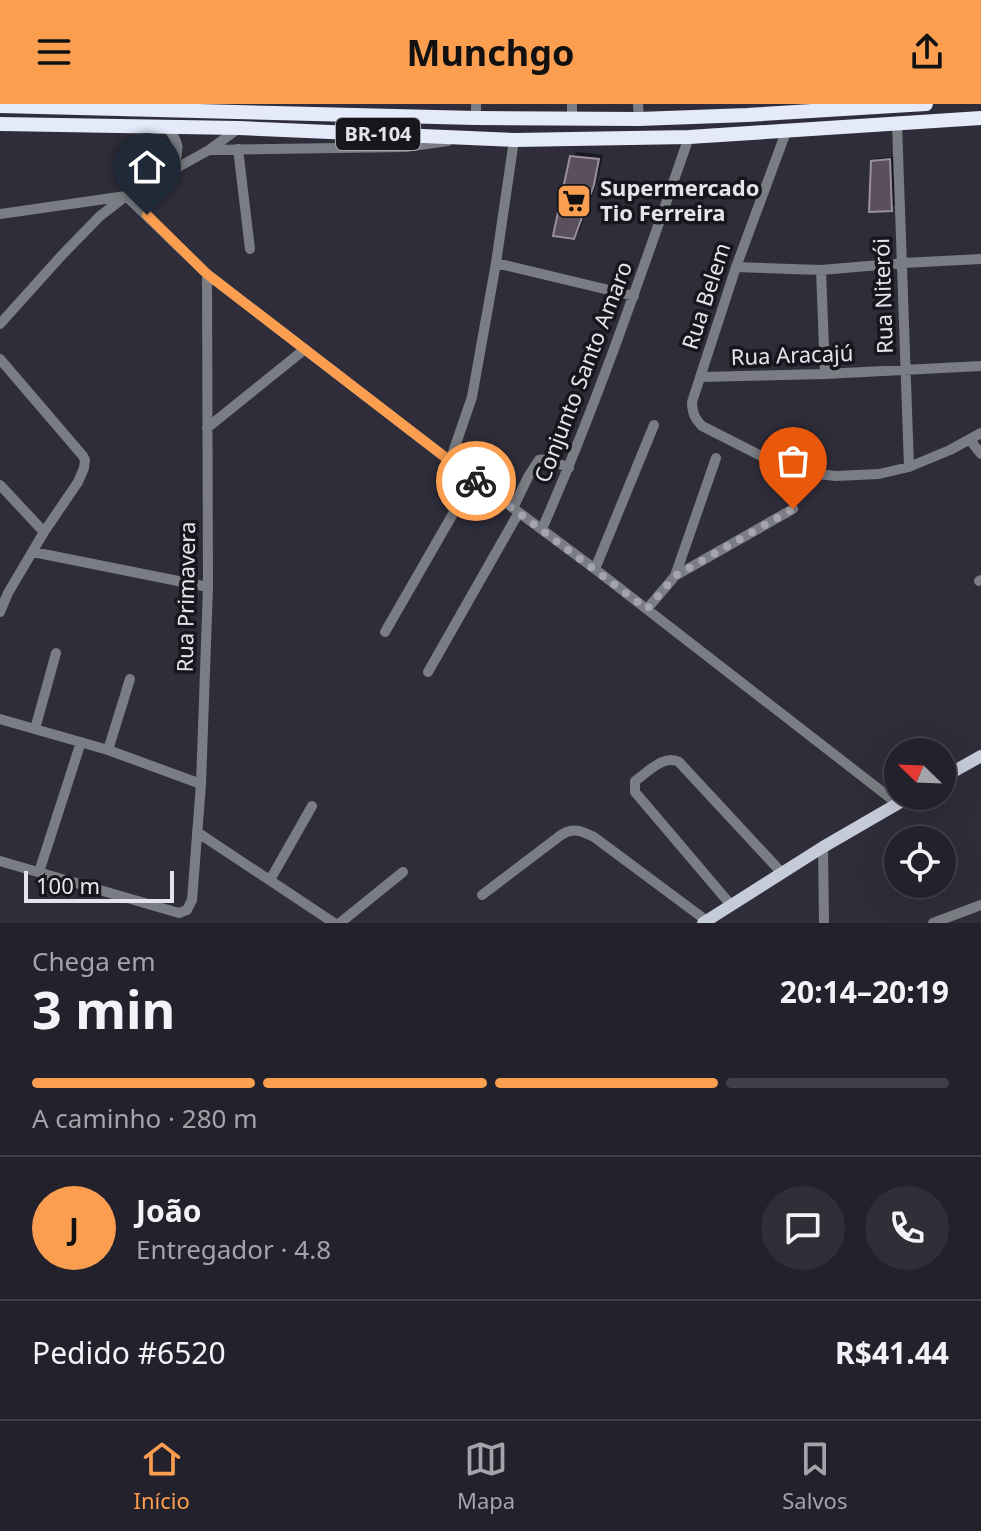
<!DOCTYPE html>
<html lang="pt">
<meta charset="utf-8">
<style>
body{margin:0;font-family:"Noto Sans",sans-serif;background:#2f2f38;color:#f1f3f6;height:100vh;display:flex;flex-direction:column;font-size:30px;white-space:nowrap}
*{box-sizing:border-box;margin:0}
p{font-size:26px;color:#a3a4a9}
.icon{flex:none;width:44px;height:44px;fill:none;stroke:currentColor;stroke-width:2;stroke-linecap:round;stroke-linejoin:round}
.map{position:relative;height:819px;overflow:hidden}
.details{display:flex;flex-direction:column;background:#23222c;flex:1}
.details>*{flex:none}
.needle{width:52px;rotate:293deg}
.buttons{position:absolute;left:884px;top:634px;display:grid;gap:16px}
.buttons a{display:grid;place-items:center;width:72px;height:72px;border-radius:50%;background:#23222c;box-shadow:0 8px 32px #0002,0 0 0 2px #403f48;font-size:40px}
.scale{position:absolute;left:24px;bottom:20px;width:150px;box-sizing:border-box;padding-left:8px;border:4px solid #e5e4ec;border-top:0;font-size:22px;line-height:28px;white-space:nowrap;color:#e5e4ec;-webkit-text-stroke:6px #17161c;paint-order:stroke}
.pin{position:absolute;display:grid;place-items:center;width:68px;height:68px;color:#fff;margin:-82px -34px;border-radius:50% 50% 50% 0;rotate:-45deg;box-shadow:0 0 8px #0007}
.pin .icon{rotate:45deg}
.courier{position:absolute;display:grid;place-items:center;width:80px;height:80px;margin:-40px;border:6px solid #fb9e50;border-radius:50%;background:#fff;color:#222;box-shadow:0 2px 10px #0007}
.head em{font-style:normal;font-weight:700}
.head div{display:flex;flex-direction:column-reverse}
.head{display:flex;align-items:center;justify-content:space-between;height:136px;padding:0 32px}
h1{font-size:52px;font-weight:700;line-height:60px}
.bar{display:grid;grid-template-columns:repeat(4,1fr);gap:12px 8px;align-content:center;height:96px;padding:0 32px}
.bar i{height:10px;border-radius:6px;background:#403f48}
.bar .active{background:#fb9e50}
.bar p{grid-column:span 4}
.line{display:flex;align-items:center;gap:20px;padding:0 32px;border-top:2px solid #403f48}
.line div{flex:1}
.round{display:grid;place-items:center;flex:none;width:84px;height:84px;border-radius:42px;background:#2f2f38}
header{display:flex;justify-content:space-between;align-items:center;height:104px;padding:0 32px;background:#fb9e50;color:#111;font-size:36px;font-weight:700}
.tabs{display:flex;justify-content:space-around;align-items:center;height:112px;border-top:2px solid #403f48;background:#23222c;font-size:22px;color:#a3a4a9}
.tabs a{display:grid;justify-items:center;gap:4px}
.tabs .active{color:#fb9e50}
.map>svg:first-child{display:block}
</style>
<header><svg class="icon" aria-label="menu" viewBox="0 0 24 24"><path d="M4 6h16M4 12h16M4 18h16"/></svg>Munchgo<svg class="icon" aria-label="share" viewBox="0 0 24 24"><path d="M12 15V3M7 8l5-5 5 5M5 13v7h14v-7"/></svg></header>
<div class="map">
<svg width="981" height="819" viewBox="0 0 981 819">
<rect width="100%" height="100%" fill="#2f2d3a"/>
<path fill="#0007" d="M577 48 603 51 598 75 579 128 574 133 572 53Z
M893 53 895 101 891 105 873 58 877 54Z"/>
<path fill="#5a505d" stroke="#9a8f9d" stroke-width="2" d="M570 52 599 55 594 81 574 135 553 132Z
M890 55 892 107 869 108 871 57Z"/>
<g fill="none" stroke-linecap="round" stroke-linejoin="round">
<path stroke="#7a7d83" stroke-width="10" d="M476 0V14
M572 0V15
M638 0 639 15
M897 20 909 363
M167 23C180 39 179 44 174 64
M786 28 736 163 692 298C692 309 695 315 702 322L791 367 836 372 879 370 909 363 950 346 981 329
M238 45 250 145
M209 46 405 43 448 37
M0 110 126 92 207 170 450 357 595 465 898 700
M496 159 634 192
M736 163 821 166 903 159 981 155
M821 166 825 270
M0 220 63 150 100 112 126 92 209 46 239 24
M0 255 83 352 85 356 84 364 78 378 44 428 8 489 0 508
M700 273 825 270 981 262
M207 324 305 245
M970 336 981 350
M450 357 472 293 496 159 514 36
M0 381 44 428
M513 404 528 373 539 356C550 354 559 360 569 364
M542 425C598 297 643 165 689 33
M33 448 208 483
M595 465 654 321
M675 472 716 354
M979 477 981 476
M647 505 675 472 793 405
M385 528 473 375
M428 568 515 415 520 409
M0 615 108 646 201 680
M35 625 56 549
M108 646 130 575
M197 728 334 819
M823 743 824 819
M0 757 179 809 187 806 192 796 201 680 208 483 207 170
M39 768 81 638
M270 776 312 702
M482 791 561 731C573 723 582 727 594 733L707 817
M731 801 635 688V677C648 668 664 650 679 658L782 769
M340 819 403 768
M933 819 981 801"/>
<path stroke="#c6cbd9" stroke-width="12" d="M942 674 981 652
M703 819 823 743 911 692"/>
<path stroke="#e4eafa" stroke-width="14" d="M0 2 476 14 639 15 747 11 926 0
M0 20 239 24 514 36 689 33 981 14"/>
</g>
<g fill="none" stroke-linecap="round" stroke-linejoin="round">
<path stroke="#a5a4ae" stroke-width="8" stroke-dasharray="0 14.4" d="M476 377 647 505 675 472 793 405"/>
<path stroke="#fb9e50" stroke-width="10" d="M147 111 207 170 476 377"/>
</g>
<defs>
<g id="supermarket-square" transform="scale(1.8)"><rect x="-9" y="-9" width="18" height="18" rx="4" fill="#fb9e50" stroke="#17161c"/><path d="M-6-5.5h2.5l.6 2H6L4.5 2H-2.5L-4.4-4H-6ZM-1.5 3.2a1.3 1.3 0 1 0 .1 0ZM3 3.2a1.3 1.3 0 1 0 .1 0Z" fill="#111"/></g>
</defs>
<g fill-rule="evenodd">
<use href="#supermarket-square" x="574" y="97"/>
</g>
<g text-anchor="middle" stroke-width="7" stroke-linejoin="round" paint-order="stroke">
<rect fill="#17161c" stroke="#a7a6ae" stroke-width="2" x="336" y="14" width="84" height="32" rx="6"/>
<g font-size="20" font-weight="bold" fill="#e5e4ec">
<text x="378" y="37">BR-104</text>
</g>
<g font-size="22" font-weight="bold" fill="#e5e4ec" stroke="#17161c" text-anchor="start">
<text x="600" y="92">Supermercado<tspan x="600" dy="25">Tio Ferreira</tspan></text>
</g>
<g font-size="22" fill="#e5e4ec" stroke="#17161c">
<text transform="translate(706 192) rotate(-72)" y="8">Rua Belem</text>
<text transform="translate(883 192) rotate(-92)" y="8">Rua Niterói</text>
<text transform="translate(792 251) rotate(-2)" y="8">Rua Aracajú</text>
<text transform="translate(583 268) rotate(-69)" y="8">Conjunto Santo Amaro</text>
<text transform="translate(186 493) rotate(-89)" y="8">Rua Primavera</text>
</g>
</g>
</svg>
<div class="buttons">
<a><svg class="needle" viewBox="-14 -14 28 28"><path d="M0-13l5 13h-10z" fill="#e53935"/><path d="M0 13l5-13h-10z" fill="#a3a4a9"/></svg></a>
<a><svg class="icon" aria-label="locate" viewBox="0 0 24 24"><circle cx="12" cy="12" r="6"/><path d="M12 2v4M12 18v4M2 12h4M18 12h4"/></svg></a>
</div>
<div class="scale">100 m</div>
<div class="pin" style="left:793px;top:405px;background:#ea580c"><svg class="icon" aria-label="bag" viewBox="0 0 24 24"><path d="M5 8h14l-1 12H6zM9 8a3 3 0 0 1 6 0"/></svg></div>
<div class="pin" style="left:147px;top:111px;background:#1f2937"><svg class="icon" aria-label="home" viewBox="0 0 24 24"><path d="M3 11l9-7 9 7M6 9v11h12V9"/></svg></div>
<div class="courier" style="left:476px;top:377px"><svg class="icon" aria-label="bike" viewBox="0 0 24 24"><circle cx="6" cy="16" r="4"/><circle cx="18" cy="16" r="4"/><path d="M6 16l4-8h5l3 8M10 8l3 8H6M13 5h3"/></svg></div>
</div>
<section class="details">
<div class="head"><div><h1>3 min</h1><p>Chega em</p></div><em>20:14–20:19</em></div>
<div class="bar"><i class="active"></i><i class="active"></i><i class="active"></i><i></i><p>A caminho · 280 m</p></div>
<div class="line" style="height:144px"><b class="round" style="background:#fb9e50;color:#111">J</b><div><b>João</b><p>Entregador · 4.8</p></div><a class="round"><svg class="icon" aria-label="chat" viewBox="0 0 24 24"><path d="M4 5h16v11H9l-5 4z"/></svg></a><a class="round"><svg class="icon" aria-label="phone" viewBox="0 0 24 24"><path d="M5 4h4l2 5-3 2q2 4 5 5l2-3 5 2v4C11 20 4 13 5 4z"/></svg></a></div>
<div class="line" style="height:104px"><div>Pedido #6520</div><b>R$41.44</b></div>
</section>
<nav class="tabs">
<a class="active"><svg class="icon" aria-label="home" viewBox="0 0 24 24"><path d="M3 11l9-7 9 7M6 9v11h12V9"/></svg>Início</a>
<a><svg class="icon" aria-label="map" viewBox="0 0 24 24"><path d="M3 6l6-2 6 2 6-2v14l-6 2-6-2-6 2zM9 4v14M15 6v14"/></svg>Mapa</a>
<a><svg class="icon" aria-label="saved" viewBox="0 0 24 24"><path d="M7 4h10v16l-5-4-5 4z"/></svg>Salvos</a>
</nav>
